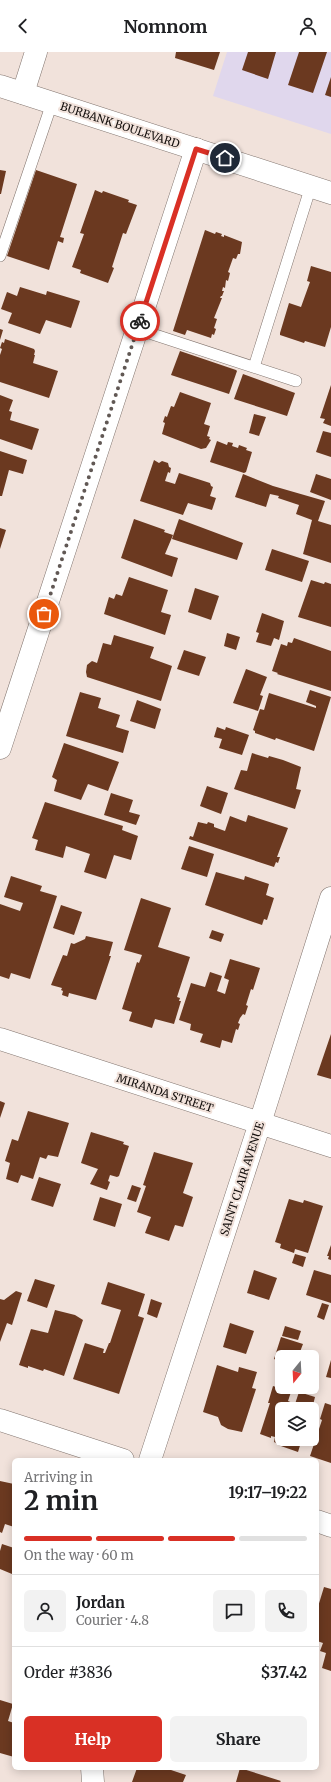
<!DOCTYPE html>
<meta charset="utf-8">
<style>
body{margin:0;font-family:Merriweather,serif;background:#f2f2f2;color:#202124;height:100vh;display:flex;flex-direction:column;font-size:15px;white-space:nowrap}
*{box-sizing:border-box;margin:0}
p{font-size:13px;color:#757577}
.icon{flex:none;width:22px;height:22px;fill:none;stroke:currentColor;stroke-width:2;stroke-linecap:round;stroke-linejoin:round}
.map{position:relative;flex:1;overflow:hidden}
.side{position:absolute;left:12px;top:1406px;width:307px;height:312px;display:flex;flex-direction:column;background:#fff;border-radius:6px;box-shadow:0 2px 10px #0003}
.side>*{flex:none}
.needle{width:26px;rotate:198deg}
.fabs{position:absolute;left:275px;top:1298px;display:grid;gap:8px}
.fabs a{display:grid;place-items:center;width:44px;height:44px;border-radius:6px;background:#fff;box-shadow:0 2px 10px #0003;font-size:20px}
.pin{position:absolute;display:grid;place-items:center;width:34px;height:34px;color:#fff;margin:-17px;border:2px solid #fff;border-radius:50%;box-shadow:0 1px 4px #0007}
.courier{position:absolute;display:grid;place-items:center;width:40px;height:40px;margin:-20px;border:3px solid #d93025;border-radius:50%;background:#fff;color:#222;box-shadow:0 1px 5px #0007}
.headline em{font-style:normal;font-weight:700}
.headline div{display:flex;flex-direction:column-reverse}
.headline{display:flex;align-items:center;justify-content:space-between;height:68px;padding:0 12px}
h1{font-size:26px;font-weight:700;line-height:30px}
.bar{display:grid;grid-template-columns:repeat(4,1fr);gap:6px 4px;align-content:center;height:48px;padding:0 12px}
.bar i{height:5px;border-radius:3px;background:#e0e0e0}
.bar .selected{background:#d93025}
.bar p{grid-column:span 4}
.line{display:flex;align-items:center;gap:10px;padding:0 12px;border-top:1px solid #e0e0e0}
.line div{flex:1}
.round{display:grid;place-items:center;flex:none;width:42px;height:42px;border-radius:6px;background:#f2f2f2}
.cta{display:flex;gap:8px;margin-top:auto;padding:8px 12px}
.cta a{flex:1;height:46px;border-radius:6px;background:#d93025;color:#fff;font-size:16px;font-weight:700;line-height:46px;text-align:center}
.cta a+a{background:#f2f2f2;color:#202124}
header{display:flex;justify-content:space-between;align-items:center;height:52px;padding:0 12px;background:#fff;font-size:18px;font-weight:700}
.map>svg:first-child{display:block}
</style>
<header><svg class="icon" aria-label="back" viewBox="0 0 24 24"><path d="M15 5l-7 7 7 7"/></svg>Nomnom<svg class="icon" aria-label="person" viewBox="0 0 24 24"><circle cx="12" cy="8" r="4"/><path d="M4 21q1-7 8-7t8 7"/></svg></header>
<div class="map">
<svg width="331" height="1730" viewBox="0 0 331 1730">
<rect width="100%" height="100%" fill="#f1e2db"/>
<path fill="#e0d7ed" d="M227 0H331V82L213 44Z"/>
<path fill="#6b3920" d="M176 0H220L214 18 175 6Z
M248 0H276L268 27 242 18Z
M299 0H327L313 41 288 33Z
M331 25V45L325 43Z
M0 118 6 119 1 142H0Z
M36 118 77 132 60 185 64 186 63 191 58 189 49 218 7 204Z
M95 138 102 141 103 139 129 148 128 150 137 153 126 182 123 181 112 215 114 216 108 231 80 221 81 218 72 215 84 182 80 181Z
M205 178 215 182 216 180 222 182 221 184 224 185V183L242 190 240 202H238L236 207 233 206 228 220 230 221 228 229 226 228 225 236 223 235 222 239H224L222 244H221L220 246H222L214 266 217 267 214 276 216 277 214 283 212 282 211 286 187 278 185 283 173 279Z
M311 214 331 220V275L325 295 305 289 304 291 280 283V281L289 251 301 255 310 230 307 229Z
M20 235 46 243 47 239 80 249 71 276 46 268 40 282 8 271 12 261 1 257 7 240 17 244Z
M0 277 3 278 0 288Z
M5 287 34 297 35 299 34 303H35L33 311 58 319 49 346 0 330V303L2 297 0 296 2 290 4 291Z
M180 299 236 318 237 319 229 342 171 323Z
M243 322 295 341 287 364 234 347Z
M331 333V374L323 371 325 367 320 366Z
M180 340 211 351 204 372 210 374 207 384 210 385 209 387 211 388 206 396 201 397 162 382 165 371 163 370 165 364 167 365 171 354 174 355Z
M0 343 13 348 9 359 12 360 10 368 39 377 32 398 0 387Z
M254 362 266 365 259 384 249 381Z
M323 379 331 381V405L316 400Z
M217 389 227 393 228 390 233 391 232 394 238 396 239 393 247 396 246 398 252 400 246 420 244 421 210 410Z
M0 399 27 408 23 422 9 418 2 444H0Z
M154 408 159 411 162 409 168 411 169 415 171 416 170 421 168 420 165 429 175 432 179 421 210 431 211 434 213 435 210 444 216 446 212 458 188 451 183 463 140 449Z
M243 422 273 434 325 449 318 469 331 473V511L303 502 312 468 296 462 299 453 278 446 279 444 270 442 266 455 235 445Z
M316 422 331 427V448L310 440Z
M134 467 165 478 164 480 173 483 165 502 178 506 172 525 121 506Z
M179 467 243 491 237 508 172 487Z
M0 476 6 478 0 497Z
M272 497 309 509 302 530 265 518Z
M129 525 168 538 161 560 171 563 165 583 104 562 109 545 114 547 116 542 122 544Z
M311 528 324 532 325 530 331 532V575L298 565Z
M195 536 219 544 211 568 188 560Z
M262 561 284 569 279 588 274 586 271 594 256 590 259 581 256 580Z
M227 581 240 585 236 598 224 594Z
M114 583 154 595 150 606 172 614 161 649 87 625 86 620 87 613 92 609 97 611 103 591 111 593Z
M294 586 331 599V639L277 622 278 621 272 619 281 592 287 594 288 590 292 591Z
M184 598 206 605 199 624 177 617Z
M246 617 267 625 260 643 263 644 258 659 233 651Z
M310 638 331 645 314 699 276 686 275 688 255 681V679L253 678 260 657 264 658 269 641 316 656V654L306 650Z
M80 640 101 646 98 656 120 663 116 675 129 679 123 701 66 684Z
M137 648 161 657 155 677 130 669Z
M217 675 225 678 226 675 249 683 242 703 219 696 222 687 214 685Z
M64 691 119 710 108 739 88 732 81 748 54 739 57 728 52 725Z
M252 701 268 706 269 704 283 708 301 715 296 737 301 738 295 757 234 737 241 718 247 719Z
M207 734 228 741 221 762 200 754Z
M111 741 133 748 129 760 140 763 136 773 104 763Z
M45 750 123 774 122 778 138 784 131 808 114 803 106 827 84 820 90 802 66 794 63 806 35 798 38 788 32 786Z
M248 763 288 776 277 805H280L278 811 276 810 274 815 189 787 190 784 193 785 198 770 207 772 208 770 214 772V775L225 779 230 764 246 770Z
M189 794 214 802 207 825 181 817Z
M216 820 244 828 245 824 269 832 266 843 274 846 267 868 264 867 262 873 205 853Z
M11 824 42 834 40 839 57 844 30 927 11 921 9 927 0 924V852L20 859 23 851 4 845Z
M141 846 171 856 158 895 190 905 177 945 180 946 179 949H181L174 972 155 967 152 976 129 969 132 960 122 957 137 910 139 911 142 903 124 898Z
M61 853 82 860 74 883 53 876Z
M212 878 224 882 221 890 209 886Z
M86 884 113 890 109 904H111L96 948 69 941 68 945 62 943 63 939 61 938 62 936 51 933 63 903 67 904 71 891 74 892 85 887Z
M230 907 260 916 253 938 251 937 246 953 248 954 245 963 243 962 240 966 238 971 240 972 238 978 236 977 232 991 222 988 220 996 200 990 203 982 190 978 191 972 179 968 191 931 205 935 210 920 222 924 217 939 225 942 229 928 224 926Z
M331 982V1027L317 1023Z
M0 1049 5 1051 0 1066Z
M28 1059 69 1071 58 1105 48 1103 46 1107 40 1105 33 1127 21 1123 18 1131 6 1127 10 1111 5 1109 12 1087 18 1089Z
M91 1080 124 1090 123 1092 129 1094 119 1124 117 1125 110 1123 108 1129 110 1130 107 1138 90 1132 98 1117 81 1111Z
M154 1100 193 1111 183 1141 193 1145 183 1175 175 1173 169 1189 145 1181 151 1165 137 1160 146 1134 143 1133Z
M39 1125 61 1132 53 1155 31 1148Z
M132 1133 141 1136 136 1150 127 1147Z
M100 1145 122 1152 115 1175 93 1168Z
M289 1147 303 1151 304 1148 323 1154 308 1201 295 1197 294 1201 280 1196 281 1192 275 1190Z
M331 1193V1208L328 1207 329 1204H327Z
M295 1202 306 1205 303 1215 292 1211Z
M254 1218 277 1226 269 1248 247 1241Z
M314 1218 331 1223V1251L306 1243Z
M35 1227 55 1233 47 1256 27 1249Z
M108 1230 145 1242 138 1264 144 1266 119 1342 73 1327 85 1291 104 1297 103 1301H105L109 1291H110L121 1258 101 1252Z
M16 1239 22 1241 12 1273 7 1271 0 1290V1247L4 1248Z
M151 1247 162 1251 157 1266 147 1262Z
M322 1251 329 1253 324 1268 317 1265Z
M55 1258 75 1263 83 1268 64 1324 44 1317 43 1319 28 1314V1316L19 1313 31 1277 48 1281Z
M230 1271 254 1279 246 1302 223 1295Z
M285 1274 301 1279 298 1288 282 1284Z
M281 1285 303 1292 298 1305H282V1310L274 1307Z
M331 1308V1326L326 1325Z
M217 1313 238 1320 239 1315 257 1320 252 1336 256 1337 242 1380 228 1377 221 1373 218 1365 203 1360Z
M273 1334 291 1340 288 1349 295 1352 299 1340 315 1345 312 1357H282V1387H302L298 1400 278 1393V1392L274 1390 275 1385 271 1384V1386L260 1382 270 1351H268Z
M325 1351 331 1353V1411L310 1404 322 1368 320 1367Z
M0 1429 14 1432V1475L5 1472 2 1481 0 1480Z
M2 1492 14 1496V1517L12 1522 0 1517V1499Z
M324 1535 331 1537V1619L322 1616 326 1601 320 1599 323 1591 317 1589V1558Z
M0 1648 13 1652 8 1669 14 1671V1705L0 1701Z
M137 1716H165L186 1723 183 1730H132Z
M240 1716 281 1729 280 1730H236Z"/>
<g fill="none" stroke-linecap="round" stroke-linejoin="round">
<g stroke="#81746e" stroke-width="12">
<path id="lane" d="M0 204 52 51
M137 277 296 329
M254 315 311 134"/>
</g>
<g stroke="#81746e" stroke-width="23">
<path id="street" d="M23 41 36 0
M0 696 196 97
M0 987 331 1094
M0 1368 123 1408
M150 1408 260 1071 331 846
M317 1469 331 1474
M92 1716 93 1730"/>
</g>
<g stroke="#81746e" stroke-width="23">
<path id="primary" d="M0 34 331 141"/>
</g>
<use href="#lane" stroke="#fff" stroke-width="11"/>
<use href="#street" stroke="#fff" stroke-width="22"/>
<use href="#primary" stroke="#fff" stroke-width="22"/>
</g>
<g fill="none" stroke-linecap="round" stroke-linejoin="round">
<path stroke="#615854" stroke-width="4" stroke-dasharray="0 7.2" d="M44 562 140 269"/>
<path stroke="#d93025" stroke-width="5" d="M140 269 196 97 225 106"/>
</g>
<g text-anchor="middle" stroke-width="4" stroke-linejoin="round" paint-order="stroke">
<g font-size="11" fill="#130e0c" stroke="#f1e2db">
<text transform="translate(120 73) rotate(18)" y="4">BURBANK BOULEVARD</text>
<text transform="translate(165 1041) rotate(18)" y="4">MIRANDA STREET</text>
<text transform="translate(242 1127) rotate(-72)" y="4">SAINT CLAIR AVENUE</text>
</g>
</g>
</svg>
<div class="fabs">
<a><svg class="needle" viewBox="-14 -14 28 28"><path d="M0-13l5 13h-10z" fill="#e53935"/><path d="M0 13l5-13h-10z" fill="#757577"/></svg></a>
<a><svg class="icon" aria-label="layers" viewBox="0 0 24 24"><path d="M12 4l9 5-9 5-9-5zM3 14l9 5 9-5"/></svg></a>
</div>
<div class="pin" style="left:44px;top:562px;background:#ea580c"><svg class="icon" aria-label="bag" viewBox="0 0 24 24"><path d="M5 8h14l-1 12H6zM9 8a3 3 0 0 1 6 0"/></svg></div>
<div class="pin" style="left:225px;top:106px;background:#1f2937"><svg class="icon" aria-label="home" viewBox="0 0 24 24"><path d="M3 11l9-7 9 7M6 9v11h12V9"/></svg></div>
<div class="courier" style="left:140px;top:269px"><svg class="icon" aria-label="bike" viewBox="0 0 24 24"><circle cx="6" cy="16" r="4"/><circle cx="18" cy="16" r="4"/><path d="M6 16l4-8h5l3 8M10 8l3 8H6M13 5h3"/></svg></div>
<section class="side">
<div class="headline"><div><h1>2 min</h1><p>Arriving in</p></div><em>19:17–19:22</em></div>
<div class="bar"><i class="selected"></i><i class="selected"></i><i class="selected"></i><i></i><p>On the way · 60 m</p></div>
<div class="line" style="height:72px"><a class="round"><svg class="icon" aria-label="person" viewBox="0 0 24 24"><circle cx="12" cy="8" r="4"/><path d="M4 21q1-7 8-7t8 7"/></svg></a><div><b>Jordan</b><p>Courier · 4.8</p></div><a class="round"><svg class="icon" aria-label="chat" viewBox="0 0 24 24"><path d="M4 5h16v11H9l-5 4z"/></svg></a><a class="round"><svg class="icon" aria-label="phone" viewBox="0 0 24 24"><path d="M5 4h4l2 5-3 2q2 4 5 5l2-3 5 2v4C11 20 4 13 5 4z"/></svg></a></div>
<div class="line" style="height:52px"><div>Order #3836</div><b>$37.42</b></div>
<div class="cta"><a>Help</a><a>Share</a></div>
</section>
</div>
